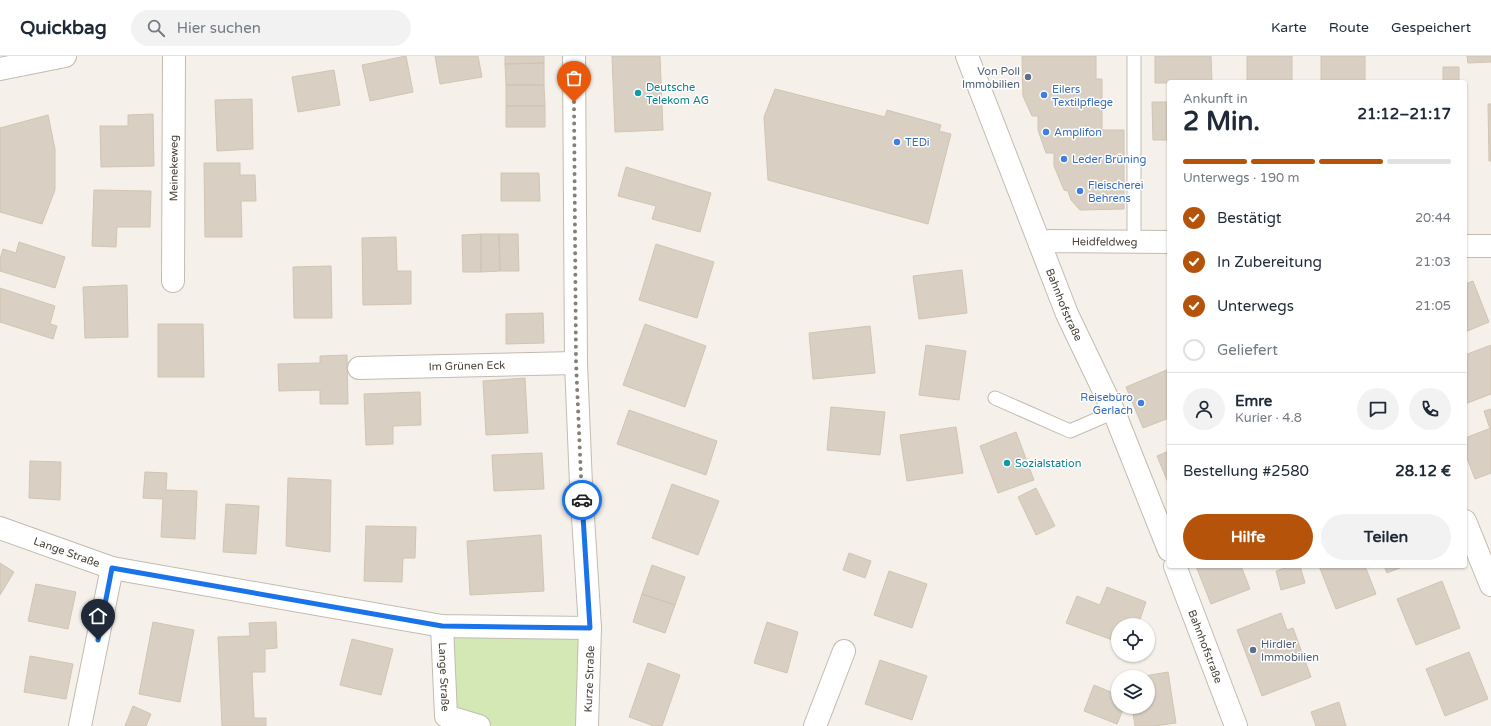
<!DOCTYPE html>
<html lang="de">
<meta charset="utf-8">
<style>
body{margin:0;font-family:"Varela Round",sans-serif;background:#f2f2f3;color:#1f2937;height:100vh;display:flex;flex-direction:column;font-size:15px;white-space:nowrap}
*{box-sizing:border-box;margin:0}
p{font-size:13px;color:#747a83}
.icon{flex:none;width:22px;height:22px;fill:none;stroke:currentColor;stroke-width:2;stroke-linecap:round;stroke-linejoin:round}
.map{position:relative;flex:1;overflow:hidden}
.side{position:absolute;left:1167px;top:24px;width:300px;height:488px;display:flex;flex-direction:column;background:#fff;border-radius:4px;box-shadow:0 1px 3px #0004}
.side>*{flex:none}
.controls{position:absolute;left:1111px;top:562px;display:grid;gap:8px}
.controls a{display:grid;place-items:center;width:44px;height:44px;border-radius:50%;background:#fff;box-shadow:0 1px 3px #0004;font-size:20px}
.pin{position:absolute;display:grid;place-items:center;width:34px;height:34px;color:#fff;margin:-41px -17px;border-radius:50% 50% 50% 0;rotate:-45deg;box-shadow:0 0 4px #0007}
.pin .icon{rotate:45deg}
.courier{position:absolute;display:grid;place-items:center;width:40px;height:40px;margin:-20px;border:3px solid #1a73e8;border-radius:50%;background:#fff;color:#222;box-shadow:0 1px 5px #0007}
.overview em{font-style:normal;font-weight:800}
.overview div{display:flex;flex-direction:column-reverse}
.overview{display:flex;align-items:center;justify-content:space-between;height:68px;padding:0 16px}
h1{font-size:26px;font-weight:800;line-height:30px}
.bar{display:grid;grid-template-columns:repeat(4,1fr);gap:6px 4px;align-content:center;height:48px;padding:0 16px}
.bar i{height:5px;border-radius:3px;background:#e0e1e3}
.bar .selected{background:#b45309}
.bar p{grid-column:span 4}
.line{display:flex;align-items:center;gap:10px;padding:0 16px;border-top:1px solid #e0e1e3}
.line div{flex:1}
.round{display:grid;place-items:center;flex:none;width:42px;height:42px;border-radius:21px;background:#f2f2f3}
ol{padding:0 16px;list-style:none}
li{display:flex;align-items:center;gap:12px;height:44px}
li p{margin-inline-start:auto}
li .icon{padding:4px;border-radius:50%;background:#b45309;color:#fff;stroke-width:4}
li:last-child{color:#747a83}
li i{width:22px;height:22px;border:2px solid #e0e1e3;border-radius:50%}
.action{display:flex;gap:8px;margin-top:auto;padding:8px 16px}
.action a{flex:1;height:46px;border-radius:24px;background:#b45309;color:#fff;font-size:16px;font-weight:800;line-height:46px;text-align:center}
.action a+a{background:#f2f2f3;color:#1f2937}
header{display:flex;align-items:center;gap:24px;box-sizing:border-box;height:56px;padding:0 20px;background:#fff;border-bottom:1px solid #e0e1e3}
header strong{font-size:19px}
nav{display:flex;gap:22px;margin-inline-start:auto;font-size:14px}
.search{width:280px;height:36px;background:#f2f2f3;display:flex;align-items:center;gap:10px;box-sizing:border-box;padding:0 14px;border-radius:22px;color:#747a83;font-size:15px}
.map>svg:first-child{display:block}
</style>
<header>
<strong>Quickbag</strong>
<div class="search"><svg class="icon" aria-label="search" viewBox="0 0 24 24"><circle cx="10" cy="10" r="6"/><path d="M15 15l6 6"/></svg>Hier suchen</div>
<nav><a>Karte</a><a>Route</a><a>Gespeichert</a></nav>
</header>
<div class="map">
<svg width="1491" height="670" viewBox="0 0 1491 670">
<rect width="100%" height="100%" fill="#f5f1ea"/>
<path fill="#d3e8b5" d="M586 575 583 670H492L449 658 446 576Z"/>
<path fill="#d9cfc3" stroke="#d1c4b3" d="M406 0 413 36 370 45 362 9Z
M435 0H478L482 21 440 28Z
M505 0H544V7L505 8Z
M612 0H660L663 74 615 76Z
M1022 0H1096V23H1102V74H1124V153L1080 154 1071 144 1068 135 1064 134 1054 110V97H1046L1038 74V60H1032L1023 40Z
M1155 0H1211L1212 26H1169V27H1155Z
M1247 0H1292V26H1247Z
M1321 0H1365V26H1321Z
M1467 0H1491V6L1468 7Z
M544 7V29H506L505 8Z
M1443 11H1459V26H1443Z
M334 14 340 49 298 56 292 21Z
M506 29H544L545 50H506Z
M775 33 885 61 887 54 941 69 939 75 951 78 928 168 768 124 764 61Z
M252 43 253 93 217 95 215 44Z
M1152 46H1169V84H1153Z
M1488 48H1491V105H1489Z
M506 50H545V71H506Z
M153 58 154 110 101 111 100 70H128V59Z
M48 59 55 93V134L42 168 0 156V72Z
M204 107H240V119H255L256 145H241L242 181H205Z
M626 111 711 137 700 176 652 163 656 150 618 140Z
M501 117H539L540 145H501Z
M94 134 151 135 150 171H117L116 191 92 190Z
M481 178H499L500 215 481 216Z
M481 178V216H463L462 179Z
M499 178H518L519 215H500Z
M396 181 397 215H411V248L363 249 362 182Z
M19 186 65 201 55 232 0 215V203L3 193 16 197Z
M656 188 714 206 697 262 639 244Z
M331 210 332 262H294L293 211Z
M962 214 967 257 919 263 913 220Z
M1473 225 1489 266 1465 276V228Z
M127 229 128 281 85 282 83 231Z
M0 232 55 250 50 268 57 270 53 283 0 266Z
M543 257 544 287 506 288V258Z
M158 268H203L204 321H158Z
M645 268 706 290 685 351 623 329Z
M870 270 875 317 813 323 809 277Z
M926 289 966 295 959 344 919 339Z
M1491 289V338L1465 348V299Z
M347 299 348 348H320V334L279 335 278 308 320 307V300Z
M1169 313V362L1143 372 1126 331Z
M525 322 528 377 486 379 483 325Z
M420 336 421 369 393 370V388L366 389 364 338Z
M831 351 885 356 880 399 827 394Z
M1491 353V372L1490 373 1484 355Z
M629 354 717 385 706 419 617 388Z
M956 371 963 417 907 425 900 379Z
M1491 372V417L1475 423 1465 397V382Z
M1016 376 1034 424 998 437 980 390Z
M1169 395V429L1157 400Z
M542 397 544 433 494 435 492 399Z
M30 405 61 406 60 444 29 442Z
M145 416 167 417 166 434 197 435 195 483 161 481 163 443 143 442Z
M288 422 331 424 330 496 286 490Z
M672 428 719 445 698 499 652 482Z
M1036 432 1055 470 1036 479 1018 441Z
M226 448 259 450 256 498 223 496Z
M366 470 416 471 415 502H403L402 526 364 525Z
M541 479 544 535 470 539 467 485Z
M849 497 871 505 865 522 843 514Z
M0 507 14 516 0 539Z
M652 509 685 521 675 549 642 538Z
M1196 510H1241L1250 533 1211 548Z
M1291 510H1300L1305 527 1281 534 1276 515Z
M1319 510H1365L1376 538 1336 553Z
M1384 510H1405L1387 517Z
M889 515 927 528 912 572 874 559Z
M1442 525 1460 572 1416 589 1397 543Z
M36 528 76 536 68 573 28 565Z
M1107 531 1146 546 1138 569H1118V586L1066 567 1077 540 1100 549Z
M642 538 675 549 665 577 633 566Z
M1281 557 1287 574 1293 572 1311 621 1262 640 1237 574Z
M153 566 194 574 180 646 139 638Z
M276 566 277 592 265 593V616H252L254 662H266V670H222L218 581 250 580 249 567Z
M767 566 798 576 787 617 754 607Z
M352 583 393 593 381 639 340 629Z
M1469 596 1488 643 1445 660 1426 613Z
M30 600 73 608 66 643 24 636Z
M880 604 927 620 912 664 865 648Z
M648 607 680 619 662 670H654L629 661Z
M1168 616 1176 667 1155 670H1135L1132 651H1148V621H1139Z
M1094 629 1118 639V651H1124L1117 668 1084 655Z
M1339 646 1346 670H1316L1311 656Z
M133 650 151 658 146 670H125Z"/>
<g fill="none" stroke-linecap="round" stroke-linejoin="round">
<g stroke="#c3bbb0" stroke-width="15">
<path id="service" d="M1134 0V186
M995 342 1070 375 1114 356"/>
</g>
<g stroke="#c3bbb0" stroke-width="24">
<g id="minor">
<path d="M574 0 576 307 581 429 590 572 587 670"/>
<path id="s1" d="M967 0 1067 258 1114 356 1169 494"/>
<path d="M0 13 65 0"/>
<path id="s2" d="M1040 188 1050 185 1169 186"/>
<path d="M1465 190H1491"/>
<path id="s3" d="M173 225 174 0"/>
<path id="s4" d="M359 312 576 307"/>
<path d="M1465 465 1491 529"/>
<path id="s5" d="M0 472 112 512 442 570 590 572"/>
<path id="s6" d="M1175 510 1236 670"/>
<path id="s7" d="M442 570 446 660 479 670"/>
<path d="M80 670 112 512"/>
<path d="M815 670 844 595"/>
</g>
</g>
<use href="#service" stroke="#fff" stroke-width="13"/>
<use href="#minor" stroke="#fff" stroke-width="22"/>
</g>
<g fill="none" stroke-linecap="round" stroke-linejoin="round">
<path stroke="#857f76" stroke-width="4" stroke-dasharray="0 7.2" d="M574 46 576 306 582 444"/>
<path stroke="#1a73e8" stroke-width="5" d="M98 584 112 512 442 570 590 572 582 444"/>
</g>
<g fill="#5c6f8a" stroke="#fff" stroke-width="1.5">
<circle cx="1028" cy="21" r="4"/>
<circle cx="1253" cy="594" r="4"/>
</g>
<g fill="#0f9aa8" stroke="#fff" stroke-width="1.5">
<circle cx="638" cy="37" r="4"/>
<circle cx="1007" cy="407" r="4"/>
</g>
<g fill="#3f7fe0" stroke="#fff" stroke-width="1.5">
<circle cx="1044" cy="39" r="4"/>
<circle cx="1046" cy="76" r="4"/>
<circle cx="897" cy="86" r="4"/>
<circle cx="1064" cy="103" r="4"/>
<circle cx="1080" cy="135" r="4"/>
<circle cx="1141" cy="347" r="4"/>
</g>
<g text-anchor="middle" stroke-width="3" stroke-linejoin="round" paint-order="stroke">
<g font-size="11" fill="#4e5e75" stroke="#fff" text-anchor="end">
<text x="1020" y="19">Von Poll<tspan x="1020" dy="13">Immobilien</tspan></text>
<text x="1261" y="592" text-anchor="start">Hirdler<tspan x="1261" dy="13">Immobilien</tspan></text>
</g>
<g font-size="11" fill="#0d838f" stroke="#fff" text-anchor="start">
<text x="646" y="35">Deutsche<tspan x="646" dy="13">Telekom AG</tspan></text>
<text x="1015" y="411">Sozialstation</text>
</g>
<g font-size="11" fill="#366cbe" stroke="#fff" text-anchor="start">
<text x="1052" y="37">Eilers<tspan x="1052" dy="13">Textilpflege</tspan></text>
<text x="1054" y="80">Amplifon</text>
<text x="905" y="90">TEDi</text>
<text x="1072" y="107">Leder Brüning</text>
<text x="1088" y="133">Fleischerei<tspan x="1088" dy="13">Behrens</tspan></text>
<text x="1133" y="345" text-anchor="end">Reisebüro<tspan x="1133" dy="13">Gerlach</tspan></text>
</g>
<g font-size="11" fill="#494238" stroke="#fff">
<text dy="4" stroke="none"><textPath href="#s3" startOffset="113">Meinekeweg</textPath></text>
<text dy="4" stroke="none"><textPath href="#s2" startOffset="65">Heidfeldweg</textPath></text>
<text dy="4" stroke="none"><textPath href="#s1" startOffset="267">Bahnhofstraße</textPath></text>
<text dy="4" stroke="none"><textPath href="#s4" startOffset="108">Im Grünen Eck</textPath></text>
<text dy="4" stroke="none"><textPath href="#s5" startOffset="71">Lange Straße</textPath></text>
<text dy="4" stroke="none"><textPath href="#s6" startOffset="86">Bahnhofstraße</textPath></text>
<text dy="4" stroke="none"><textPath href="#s7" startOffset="51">Lange Straße</textPath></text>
<text transform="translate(589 623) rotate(-88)" y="4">Kurze Straße</text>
</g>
</g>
</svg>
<div class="controls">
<a><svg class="icon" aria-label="locate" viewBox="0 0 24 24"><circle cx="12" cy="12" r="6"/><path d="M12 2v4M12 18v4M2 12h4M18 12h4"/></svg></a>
<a><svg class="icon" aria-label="layers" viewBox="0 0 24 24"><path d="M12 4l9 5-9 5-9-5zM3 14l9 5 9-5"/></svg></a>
</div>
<div class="pin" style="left:574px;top:46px;background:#ea580c"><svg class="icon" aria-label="bag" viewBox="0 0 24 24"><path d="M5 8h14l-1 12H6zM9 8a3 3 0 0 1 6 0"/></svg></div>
<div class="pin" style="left:98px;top:584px;background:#1f2937"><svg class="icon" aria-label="home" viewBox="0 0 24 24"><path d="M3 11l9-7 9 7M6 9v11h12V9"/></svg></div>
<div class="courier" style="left:582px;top:444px"><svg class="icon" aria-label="car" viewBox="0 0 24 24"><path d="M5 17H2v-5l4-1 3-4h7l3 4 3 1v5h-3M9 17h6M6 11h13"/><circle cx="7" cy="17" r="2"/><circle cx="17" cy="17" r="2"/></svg></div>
<section class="side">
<div class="overview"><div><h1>2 Min.</h1><p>Ankunft in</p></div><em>21:12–21:17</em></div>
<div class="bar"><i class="selected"></i><i class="selected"></i><i class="selected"></i><i></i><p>Unterwegs · 190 m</p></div>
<ol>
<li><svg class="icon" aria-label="check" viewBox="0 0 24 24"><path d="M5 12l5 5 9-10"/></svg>Bestätigt<p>20:44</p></li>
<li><svg class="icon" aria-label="check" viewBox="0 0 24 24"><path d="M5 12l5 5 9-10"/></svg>In Zubereitung<p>21:03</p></li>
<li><svg class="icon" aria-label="check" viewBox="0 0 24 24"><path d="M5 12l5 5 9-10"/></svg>Unterwegs<p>21:05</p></li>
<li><i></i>Geliefert</li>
</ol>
<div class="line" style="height:72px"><a class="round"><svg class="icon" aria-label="person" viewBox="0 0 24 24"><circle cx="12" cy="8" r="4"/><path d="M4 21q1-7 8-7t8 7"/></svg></a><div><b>Emre</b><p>Kurier · 4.8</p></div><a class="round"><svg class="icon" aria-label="chat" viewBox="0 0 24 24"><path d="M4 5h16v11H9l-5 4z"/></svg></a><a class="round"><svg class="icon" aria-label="phone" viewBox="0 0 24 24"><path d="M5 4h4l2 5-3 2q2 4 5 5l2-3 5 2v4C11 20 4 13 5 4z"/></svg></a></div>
<div class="line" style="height:52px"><div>Bestellung #2580</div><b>28.12 €</b></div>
<div class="action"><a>Hilfe</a><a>Teilen</a></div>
</section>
</div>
